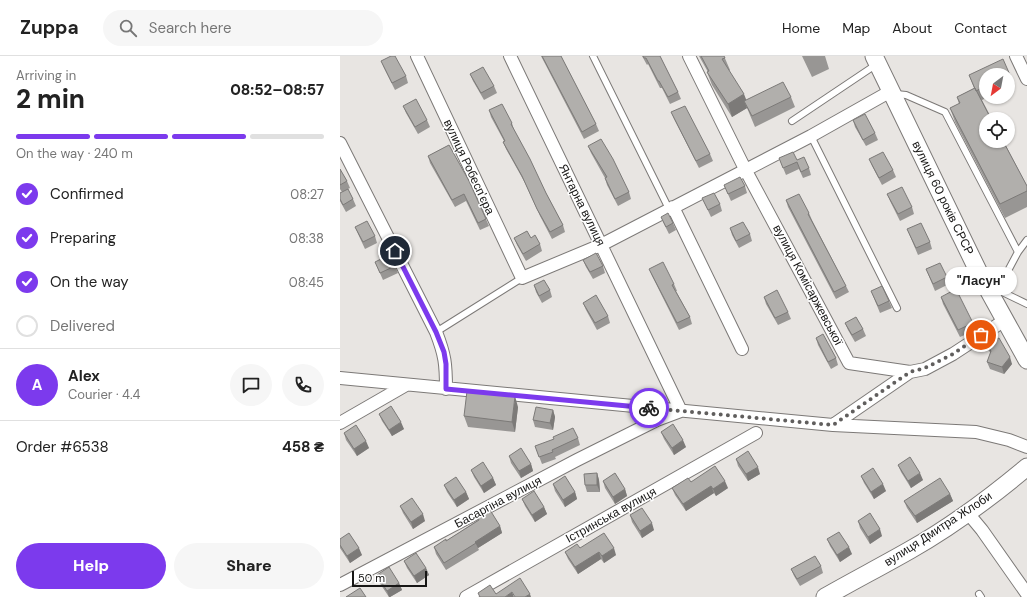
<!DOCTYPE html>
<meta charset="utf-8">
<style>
body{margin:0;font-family:"DM Sans",sans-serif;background:#f6f6f6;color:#222;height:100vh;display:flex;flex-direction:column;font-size:15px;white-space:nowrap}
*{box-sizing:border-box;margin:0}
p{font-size:13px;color:#767676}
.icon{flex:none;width:22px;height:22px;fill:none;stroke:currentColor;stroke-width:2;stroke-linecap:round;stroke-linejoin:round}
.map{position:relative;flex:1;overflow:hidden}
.panel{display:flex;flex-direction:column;background:#fff;width:340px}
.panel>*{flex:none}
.needle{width:26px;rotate:212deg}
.tools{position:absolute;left:639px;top:12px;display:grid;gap:8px}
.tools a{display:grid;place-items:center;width:36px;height:36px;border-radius:50%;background:#fff;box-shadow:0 1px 3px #0004;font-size:20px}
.scale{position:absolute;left:12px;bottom:10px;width:75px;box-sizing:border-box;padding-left:4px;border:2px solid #171615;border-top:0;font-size:11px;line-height:14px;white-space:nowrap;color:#171615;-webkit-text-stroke:3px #fff;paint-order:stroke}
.pin{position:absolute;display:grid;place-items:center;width:34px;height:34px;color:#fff;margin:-17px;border:2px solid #fff;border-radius:50%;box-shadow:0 1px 4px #0007}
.courier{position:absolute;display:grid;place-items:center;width:40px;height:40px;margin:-20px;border:3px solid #7c3aed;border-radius:50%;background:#fff;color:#222;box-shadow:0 1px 5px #0007}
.bubble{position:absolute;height:28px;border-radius:14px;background:#fff;box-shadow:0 1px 3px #0004;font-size:13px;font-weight:800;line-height:28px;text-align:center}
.headline em{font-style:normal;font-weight:800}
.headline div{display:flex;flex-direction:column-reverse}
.headline{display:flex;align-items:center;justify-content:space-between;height:68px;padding:0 16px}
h1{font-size:26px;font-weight:800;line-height:30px}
.bar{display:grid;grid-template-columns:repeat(4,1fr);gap:6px 4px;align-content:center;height:48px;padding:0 16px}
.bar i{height:5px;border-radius:3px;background:#e0e0e0}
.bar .selected{background:#7c3aed}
.bar p{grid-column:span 4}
.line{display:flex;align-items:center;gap:10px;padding:0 16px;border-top:1px solid #e0e0e0}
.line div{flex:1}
.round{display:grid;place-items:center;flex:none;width:42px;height:42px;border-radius:21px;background:#f6f6f6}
ol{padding:0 16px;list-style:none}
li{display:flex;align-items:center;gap:12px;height:44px}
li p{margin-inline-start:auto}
li .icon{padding:4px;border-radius:50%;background:#7c3aed;color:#fff;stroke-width:4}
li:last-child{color:#767676}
li i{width:22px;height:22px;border:2px solid #e0e0e0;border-radius:50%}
.button{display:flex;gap:8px;margin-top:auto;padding:8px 16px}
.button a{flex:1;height:46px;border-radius:24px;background:#7c3aed;color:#fff;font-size:16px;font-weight:800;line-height:46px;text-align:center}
.button a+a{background:#f6f6f6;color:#222}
header{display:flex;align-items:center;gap:24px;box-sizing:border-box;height:56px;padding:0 20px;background:#fff;border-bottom:1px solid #e0e0e0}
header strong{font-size:19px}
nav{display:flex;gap:22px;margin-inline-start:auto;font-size:14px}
.search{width:280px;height:36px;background:#f6f6f6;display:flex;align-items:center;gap:10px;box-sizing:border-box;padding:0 14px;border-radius:22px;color:#767676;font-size:15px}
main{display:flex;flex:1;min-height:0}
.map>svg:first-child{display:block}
</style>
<header>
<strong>Zuppa</strong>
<div class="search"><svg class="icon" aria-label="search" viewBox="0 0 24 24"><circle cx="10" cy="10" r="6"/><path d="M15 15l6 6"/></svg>Search here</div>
<nav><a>Home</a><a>Map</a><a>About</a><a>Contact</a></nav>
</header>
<main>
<section class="panel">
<div class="headline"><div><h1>2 min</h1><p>Arriving in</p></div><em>08:52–08:57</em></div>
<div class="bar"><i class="selected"></i><i class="selected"></i><i class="selected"></i><i></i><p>On the way · 240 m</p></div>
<ol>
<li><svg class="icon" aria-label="check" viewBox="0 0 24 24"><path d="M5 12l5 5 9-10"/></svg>Confirmed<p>08:27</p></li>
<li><svg class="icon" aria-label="check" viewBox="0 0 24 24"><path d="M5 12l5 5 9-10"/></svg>Preparing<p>08:38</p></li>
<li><svg class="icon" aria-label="check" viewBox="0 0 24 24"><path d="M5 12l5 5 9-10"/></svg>On the way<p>08:45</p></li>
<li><i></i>Delivered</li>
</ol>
<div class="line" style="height:72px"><b class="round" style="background:#7c3aed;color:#fff">A</b><div><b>Alex</b><p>Courier · 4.4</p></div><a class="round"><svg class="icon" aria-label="chat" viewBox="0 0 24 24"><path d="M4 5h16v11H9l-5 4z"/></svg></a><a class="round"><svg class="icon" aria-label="phone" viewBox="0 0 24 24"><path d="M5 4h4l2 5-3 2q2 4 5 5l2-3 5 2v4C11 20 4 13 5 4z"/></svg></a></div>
<div class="line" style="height:52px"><div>Order #6538</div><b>458 ₴</b></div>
<div class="button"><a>Help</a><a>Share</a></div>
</section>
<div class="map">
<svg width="687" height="541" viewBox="0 0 687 541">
<rect width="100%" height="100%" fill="#e8e5e2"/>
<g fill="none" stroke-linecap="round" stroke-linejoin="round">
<g stroke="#7c7977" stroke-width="8">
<path id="lane" d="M253 0 329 153
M556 38 566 39 605 56 678 196
M452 65 537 8
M471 80 557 252
M656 233 687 248
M654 241 678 196 687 184
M96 276 182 222
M639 538 641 541"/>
</g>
<g stroke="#7c7977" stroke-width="14">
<path id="street" d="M77 0 182 222 261 189 471 80 551 35
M349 0 405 113 509 307 570 316 585 313 613 298 665 264
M676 0 687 23
M0 87 96 276C105 299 106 308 106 333
M333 151 402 293
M0 322 493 369 570 316
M0 367 66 329
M493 369 636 376 669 384 687 391
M627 456 642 474 687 538
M0 529 237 404 317 364 341 355 170 0
M126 541 416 377"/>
</g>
<g stroke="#7c7977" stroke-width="19">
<path id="secondary" d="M534 0 640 219 687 304
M485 541C513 525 542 510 570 494 611 471 651 441 687 411"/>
</g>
<use href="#lane" stroke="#fff" stroke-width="6"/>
<use href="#street" stroke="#fff" stroke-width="12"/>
<use href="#secondary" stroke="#fff" stroke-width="17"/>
</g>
<path fill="#989694" d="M201 0H221L256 68 259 75 244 83Z
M302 0H320L338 36 341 43 330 48 322 32H320L308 8 307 9Z
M359 0H384L390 14 389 15 406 44 451 41 455 51 415 71 407 52 392 61 372 29 367 16H368Z
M462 0H485L489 13 472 21Z
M41 5 66 20 68 27 55 34 44 12Z
M130 18 154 30 157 37 144 44 133 25Z
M629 19H670L674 29 668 32V19H646V41H648L642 44 687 130V151L665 162 615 66 610 52 619 48 617 41 634 32Z
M63 50 87 64 90 71 78 78 66 57Z
M149 54 172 67 174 74 206 137 223 169 225 176 212 183 200 160 185 127 166 93 163 86 164 85 151 61Z
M331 56 370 98 373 105 359 112 334 63Z
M513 64 535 77 538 84 526 90 515 71Z
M109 89 146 163 149 170 140 174 126 145 115 151 90 107 88 100Z
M248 90 289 136 291 143 278 150 267 129 265 122 251 97Z
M439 102 457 104 469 112 471 119 463 122 459 113 446 119Z
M529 103 553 114 556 121 542 129 532 110Z
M0 113 7 125 10 132 8 133 13 143 16 150 6 156 0 145V137L2 136 0 133Z
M384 129 405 130 407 137 391 145Z
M547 138 572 151 574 158 560 165 550 145Z
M362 142 380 148 382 155 371 161Z
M446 144 469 157 472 164 506 230 509 236 496 243 448 151Z
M321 161 333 167 336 174 329 178 324 168Z
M15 171 35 180 37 187 25 193 18 178Z
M390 172 410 178 412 185 399 192 392 179Z
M567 173 590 186 592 193 578 199Z
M174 182H191L200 188 202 195 186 205 177 189Z
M243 204 263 210 265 217 253 223 246 211Z
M35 206 55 210 58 217 43 224Z
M309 213 334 228 337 235H336L350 261 352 268 339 274 312 220Z
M586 213 607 221 609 228 595 235Z
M194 229 210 234 212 241 202 247 196 236Z
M531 235 549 245 552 252 540 257Z
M424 241 448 256 451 263 438 269 426 248Z
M601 241 633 267 636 274 620 281 603 248Z
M243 247 268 260 270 267 257 274 246 254Z
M505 267 523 273 526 280 515 286 508 274Z
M476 282 496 302 498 309 491 313 478 289Z
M646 288 672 308 664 318 650 313 647 306 651 297 649 295Z
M178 351 175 376 128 371 124 360Z
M213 354 215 361 213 374 195 371 193 364Z
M39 358 64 373 52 380 42 365Z
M321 376 346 391 334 399 324 383Z
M4 377 29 392 17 400 6 384Z
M238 382 240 389 215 401 216 403 202 408 195 390Z
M169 400 191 408 193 415 181 422 171 407Z
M396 403 420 418 408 425 398 410Z
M558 409 583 424 571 432 561 416Z
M131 414 153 422 156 429 144 437 134 421Z
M257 417 259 424 260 436H247L245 429Z
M521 420 546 435 534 443 524 427Z
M263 425 285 433 287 440 275 448 265 432Z
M351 426 388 432 376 440 374 437 346 455 335 439 332 432Z
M213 428 235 436 237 443 225 451 215 435Z
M104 429 126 436 129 443 117 451 107 436Z
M610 438 613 445 577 467 567 452 564 445Z
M182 443 204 451 207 458 195 466 185 450Z
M60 450 85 465 73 473 63 457Z
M290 459 314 474 302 482 292 466Z
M138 462 160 470 162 477 138 492 139 494 106 514 96 498 94 491 106 485 138 464Z
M518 465 542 480 530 488 520 472Z
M0 483 22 499 10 507 0 492Z
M487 483 512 498 500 506 490 490Z
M240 492 276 499 264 507 261 503 238 518 228 503 225 496Z
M64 505 86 512 89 519 77 527 67 512Z
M481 510 483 517 460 530 454 520 451 513Z
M37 519 59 527 62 534 50 541H49L39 526Z"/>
<path fill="#7c7a78" d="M404 38 409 51 404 45 407 52 392 61 388 48Z
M670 301 672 308 664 318 662 311Z
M175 340 178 351 175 376 172 366Z
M213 354 215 361 213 374 210 367Z
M61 366 64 373 52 380 49 374Z
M343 384 346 391 334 399 332 392Z
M26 385 29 392 17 400 14 393Z
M191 408 193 415 181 422 179 415Z
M418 411 420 418 408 425 406 418Z
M257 417 259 424 260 436 257 429Z
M580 417 583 424 571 432 568 425Z
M153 422 156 429 144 437 141 430Z
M385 425 388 432 376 440 373 433Z
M543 428 546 435 534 443 531 436Z
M371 430 374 437 346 455 343 448Z
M285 433 287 440 275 448 273 441Z
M126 436 129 443 117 451 114 444Z
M235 436 237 443 225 451 223 444Z
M610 438 613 445 577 467 575 460Z
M204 451 207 458 195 466 192 459Z
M83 458 85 465 73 473 71 466Z
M312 467 314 474 302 482 300 475Z
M160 470 162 477 138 492 135 486Z
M540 473 542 480 530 488 528 481Z
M509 491 512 498 500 506 497 499Z
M19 492 22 499 10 507 7 500Z
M274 492 276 499 264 507 262 500Z
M259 496 261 503 238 518 235 511Z
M86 512 89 519 77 527 74 520Z
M59 527 62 534 50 541H49L47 535Z
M172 536 174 541H165Z
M190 538 191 541H185Z"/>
<path fill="#b1afac" stroke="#7c7a78" d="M51 0H55L66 20 52 27 41 5Z
M202 0H221L256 68 242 76Z
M303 0H320L338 36 328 41 319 25H318L306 2H304Z
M361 0H384L385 2 382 3 404 38 388 48 367 16 369 15Z
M663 3 670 19 668 20V19H646V30L636 35 629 19Z
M143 11 154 30 141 37 130 18Z
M443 26 451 41 412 60 404 45Z
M635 32 651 63H646V85H663L687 130V135L660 148 610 52 620 47 617 41Z
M76 43 87 64 75 71 63 50Z
M162 48 172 67 171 68 190 103 206 137 223 169 210 176 197 153 182 120 163 86 165 85 149 54Z
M345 50 370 98 356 105 331 56Z
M525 58 535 77 523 84 513 64Z
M261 83 273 103 289 136 275 143 265 122 267 121 248 90Z
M109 89 129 125 146 163 138 167 124 138 112 144 88 100Z
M453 96 457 104 464 101 469 112 461 116 457 106 443 112 439 102Z
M543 96 553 114 539 122 529 103Z
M0 113 7 125 0 129Z
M400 121 405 130 388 138 384 129Z
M562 131 572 151 558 158 547 138Z
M8 133 13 143 3 149 0 143V137Z
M374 137 380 148 368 154 362 142Z
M459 138 469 157 468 158 506 230 494 236 446 144Z
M328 157 333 167 326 171 321 161Z
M27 165 35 180 23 186 15 171Z
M403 166 410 178 396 185 390 172Z
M581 167 590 186 576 192 567 173Z
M187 175 191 182 195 179 200 188 183 198 174 182Z
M256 197 263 210 250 216 243 204Z
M49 199 55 210 40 217 35 206Z
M323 206 334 228 332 229 350 261 337 267 309 213Z
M600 207 607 221 593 228 586 213Z
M204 224 210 234 199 240 194 229Z
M542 230 549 245 538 250 531 235Z
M616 233 633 267 618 274 601 241Z
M437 234 448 256 435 262 424 241Z
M256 239 268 260 255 267 243 247Z
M516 261 523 273 512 279 505 267Z
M483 278 496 302 488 306 476 282Z
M659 282 670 301 662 311 647 306 651 295 646 288Z
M127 335 175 340 172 366 124 360Z
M51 350 61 366 49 374 39 358Z
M196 351 213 354 210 367 193 364Z
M333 368 343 384 332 392 321 376Z
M16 369 26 385 14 393 4 377Z
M233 372 238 382 212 394 213 396 199 401 195 390 214 383 213 381Z
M181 392 191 408 179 415 169 400Z
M408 395 418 411 406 418 396 403Z
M570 401 580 417 568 425 558 409Z
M143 406 153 422 141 430 131 414Z
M375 410 385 425 373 433 371 430 343 448 332 432 348 422 351 426Z
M533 412 543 428 531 436 521 420Z
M257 417V429H245L244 418Z
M275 417 285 433 273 441 263 425Z
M225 420 235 436 223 444 213 428Z
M116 421 126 436 114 444 104 429Z
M600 422 610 438 575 460 564 445Z
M194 435 204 451 192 459 182 443Z
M72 442 83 458 71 466 60 450Z
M302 452 312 467 300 475 290 459Z
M150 454 160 470 135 486 136 487 104 507 94 491 106 483V485L139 464 138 462Z
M530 457 540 473 528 481 518 465Z
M499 476 509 491 497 499 487 483Z
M9 477 19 492 7 500 0 489V483Z
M264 477 274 492 262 500 259 496 235 511 225 496 237 488 240 492Z
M76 497 86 512 74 520 64 505Z
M475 500 481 510 457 523 451 513Z
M49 511 59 527 47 535 37 519Z
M180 522 190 538 185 541H175L172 536 165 541H140L138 537 150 529 156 538Z
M20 532 26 541H6Z"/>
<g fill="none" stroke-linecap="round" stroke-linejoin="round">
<path stroke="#605e5d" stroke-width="4" stroke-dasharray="0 7.2" d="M309 352 493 369 570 316 585 312 613 298 641 279"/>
<path stroke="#7c3aed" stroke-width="5" d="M55 195 96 276 104 296 106 308V333L309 352"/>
</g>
<g text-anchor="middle" stroke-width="3" stroke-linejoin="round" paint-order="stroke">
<g font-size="12" fill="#171615" stroke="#fff">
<text transform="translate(129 111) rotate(65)" y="4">вулиця Робесп'єра</text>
<text transform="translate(603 142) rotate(64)" y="4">вулиця 60 років СРСР</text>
<text transform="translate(242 149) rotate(64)" y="4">Янтарна вулиця</text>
<text transform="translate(468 229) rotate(62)" y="4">вулиця Комісаржевської</text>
<text transform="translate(158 446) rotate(-28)" y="4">Басаргіна вулиця</text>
<text transform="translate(271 459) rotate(-29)" y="4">Істринська вулиця</text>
<text transform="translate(598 473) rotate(-33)" y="4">вулиця Дмитра Жлоби</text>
</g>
</g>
</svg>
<div class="tools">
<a><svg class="needle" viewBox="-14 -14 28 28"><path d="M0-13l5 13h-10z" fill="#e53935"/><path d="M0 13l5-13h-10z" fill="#767676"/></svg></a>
<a><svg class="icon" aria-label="locate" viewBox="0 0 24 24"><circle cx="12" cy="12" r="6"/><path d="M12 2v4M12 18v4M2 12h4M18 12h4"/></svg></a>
</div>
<div class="scale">50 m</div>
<div class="pin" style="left:641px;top:279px;background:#ea580c"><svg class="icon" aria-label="bag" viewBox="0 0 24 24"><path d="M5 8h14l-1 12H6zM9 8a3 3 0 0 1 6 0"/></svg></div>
<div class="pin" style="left:55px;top:195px;background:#1f2937"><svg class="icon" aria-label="home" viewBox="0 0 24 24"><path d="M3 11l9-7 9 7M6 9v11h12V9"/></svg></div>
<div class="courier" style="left:309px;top:352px"><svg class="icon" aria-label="bike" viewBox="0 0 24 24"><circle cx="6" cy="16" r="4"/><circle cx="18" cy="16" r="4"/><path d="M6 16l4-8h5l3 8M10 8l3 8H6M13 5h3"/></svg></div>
<div class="bubble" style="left:605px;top:211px;width:72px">&quot;Ласун&quot;</div>
</div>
</main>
